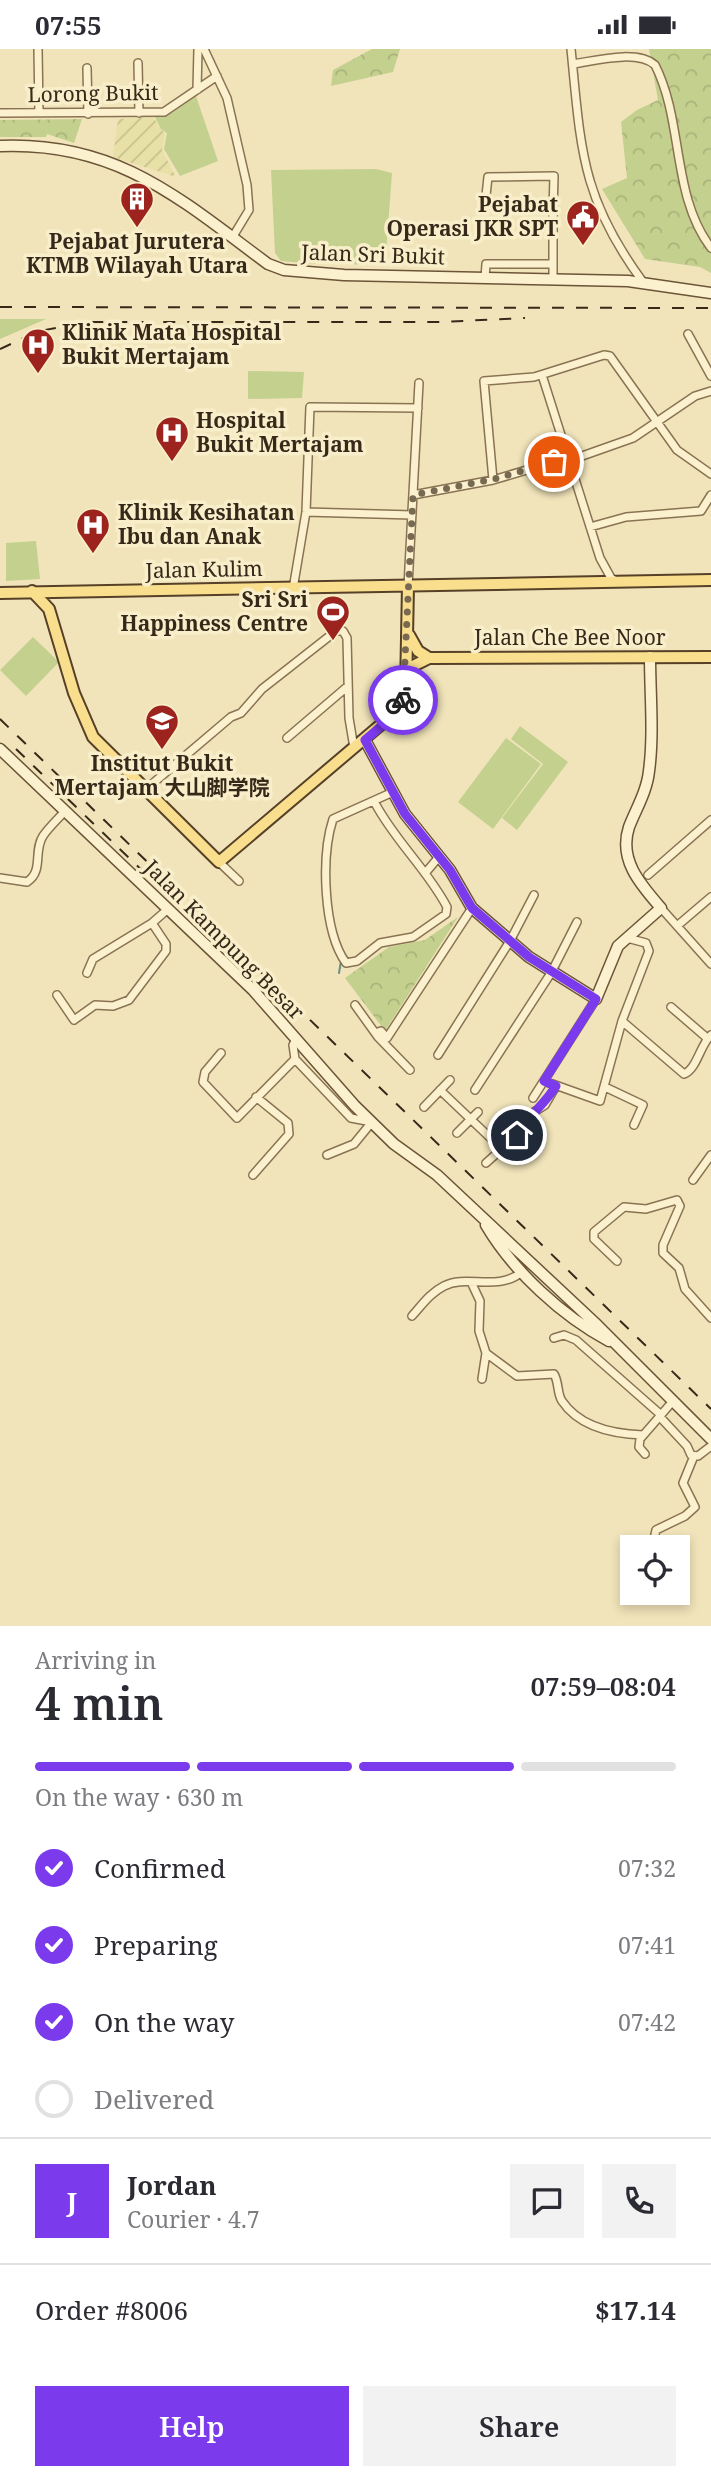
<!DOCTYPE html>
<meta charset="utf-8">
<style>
body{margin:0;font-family:"Noto Serif","Noto Sans SC",serif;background:#f2f2f3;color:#2b2b33;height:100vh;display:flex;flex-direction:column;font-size:26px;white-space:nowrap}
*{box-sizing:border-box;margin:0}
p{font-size:23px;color:#7c7c81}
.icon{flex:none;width:38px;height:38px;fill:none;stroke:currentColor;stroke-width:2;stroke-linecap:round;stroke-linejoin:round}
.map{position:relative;height:1577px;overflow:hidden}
.panel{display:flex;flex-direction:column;background:#fff;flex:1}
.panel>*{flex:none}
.buttons{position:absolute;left:620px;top:1486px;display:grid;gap:14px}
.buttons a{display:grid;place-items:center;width:70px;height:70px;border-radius:0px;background:#fff;box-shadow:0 4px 10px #0003;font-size:35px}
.pin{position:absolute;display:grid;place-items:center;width:60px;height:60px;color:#fff;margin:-30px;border:4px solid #fff;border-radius:50%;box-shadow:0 2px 7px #0007}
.courier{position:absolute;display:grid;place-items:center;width:70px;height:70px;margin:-35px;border:5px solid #7c3aed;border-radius:50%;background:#fff;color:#222;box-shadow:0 2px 9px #0007}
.headline em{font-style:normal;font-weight:600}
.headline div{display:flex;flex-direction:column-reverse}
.headline{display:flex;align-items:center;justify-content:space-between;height:119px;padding:0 35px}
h1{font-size:46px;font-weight:600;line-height:52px}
.bar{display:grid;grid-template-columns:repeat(4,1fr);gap:10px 7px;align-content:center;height:84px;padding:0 35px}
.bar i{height:9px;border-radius:5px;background:#e1e1e2}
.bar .on{background:#7c3aed}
.bar p{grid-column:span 4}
.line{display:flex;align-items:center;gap:18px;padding:0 35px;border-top:2px solid #e1e1e2}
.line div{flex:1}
.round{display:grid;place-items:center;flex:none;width:74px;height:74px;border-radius:0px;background:#f2f2f3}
ol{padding:0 35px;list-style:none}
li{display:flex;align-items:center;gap:21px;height:77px}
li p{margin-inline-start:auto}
li .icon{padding:7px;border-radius:50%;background:#7c3aed;color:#fff;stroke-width:4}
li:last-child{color:#7c7c81}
li i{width:38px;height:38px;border:4px solid #e1e1e2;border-radius:50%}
.button{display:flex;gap:14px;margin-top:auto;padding:14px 35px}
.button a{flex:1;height:80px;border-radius:0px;background:#7c3aed;color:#fff;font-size:28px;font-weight:600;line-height:80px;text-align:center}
.button a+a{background:#f2f2f3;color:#2b2b33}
.status{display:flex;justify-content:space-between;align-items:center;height:49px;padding:0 35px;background:#fff;direction:ltr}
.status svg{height:19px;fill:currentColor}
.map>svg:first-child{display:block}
</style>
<div class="status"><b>07:55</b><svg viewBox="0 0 49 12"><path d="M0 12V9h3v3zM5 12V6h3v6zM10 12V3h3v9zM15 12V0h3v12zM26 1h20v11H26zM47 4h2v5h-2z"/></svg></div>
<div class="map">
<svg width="711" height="1577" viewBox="0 0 711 1577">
<defs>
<pattern id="farmland-furrows" width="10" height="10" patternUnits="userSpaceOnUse" patternTransform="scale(1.75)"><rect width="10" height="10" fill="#e8e1a7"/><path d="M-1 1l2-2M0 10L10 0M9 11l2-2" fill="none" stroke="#c8c18f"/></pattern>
<pattern id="forest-crowns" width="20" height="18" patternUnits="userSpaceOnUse" patternTransform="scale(1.75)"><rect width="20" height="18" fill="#c4d08e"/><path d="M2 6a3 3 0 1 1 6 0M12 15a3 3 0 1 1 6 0" fill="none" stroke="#a9b37a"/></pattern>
</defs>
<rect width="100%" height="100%" fill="#f1e4ba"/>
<path fill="url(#farmland-furrows)" d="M153 68 165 85 162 101 176 128 113 108 118 70Z"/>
<path fill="#c4d08e" d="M196 47 218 112 180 127 164 100 167 84 161 80 154 66 172 64Z
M376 120 392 124 386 204 370 203V216L329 214 330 207 316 206 315 215 281 212 275 204 271 121Z
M0 270H46L0 290Z
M248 322 304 323 302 349 248 350Z
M36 492 40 530 6 532V494Z
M33 588 59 613 26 647 0 621Z
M520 677 568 713 517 781 502 769 543 715 511 690Z
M506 689 541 715 493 780 458 753Z"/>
<path fill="url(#forest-crowns)" d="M372 0H400L393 23 331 37 333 21Z
M649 0H711V224L700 218 645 210 602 140 627 129 621 73 637 61 658 51Z
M82 70 74 94 47 85 46 88H0V71Z
M458 868 385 982 345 929 389 898 425 891Z"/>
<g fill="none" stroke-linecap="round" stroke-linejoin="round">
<path stroke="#668f87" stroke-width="2" d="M339 924 341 912"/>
<g stroke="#897353" stroke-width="10">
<path id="street" d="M38 0 39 64
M204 0 227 49 247 136 249 161 232 189
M571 0C581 100 581 149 643 233
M138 14 139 64
M573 15C594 12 637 0 655 16 684 73 671 146 711 199
M87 19 88 65
M197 41 198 0
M0 64 164 63 217 27
M553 162 554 127 488 128 485 156 547 157 553 162V230
M485 229 486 215H553
M688 285 711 327
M542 326 600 509 611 529 617 533
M568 412 633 389 695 347 711 342
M493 431 484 332 534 328 604 306 610 307 677 401 711 425
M413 446 493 431 567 409
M306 463 412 466
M590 478 626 468 701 462 711 446
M408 537 419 334
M293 540 306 463 310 358 418 359
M287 689 348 637
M145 741 231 668 241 664 262 640 336 582H343L347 589 349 669 354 699
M375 754C395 792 427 820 447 858L446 865 413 888 380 894 357 912 346 914C323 882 321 807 333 770L393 743
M219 813 239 832
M427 822 438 809
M648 826 711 771
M0 829 27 833C44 822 33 802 43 787 49 778 58 770 65 762
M661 859 711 915
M677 877 711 848
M87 924 93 910 152 874
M57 946 74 971 95 956 113 957 129 951 166 902V895L152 874 168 860
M355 956 378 988 410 1021
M671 958 707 989
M622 972 684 1025C697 1020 700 996 711 986
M375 984 381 982 387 989 472 859
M221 1004 205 1023 203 1033 237 1069 295 1010 293 996 296 990
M438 1006 510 892 534 846
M295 1010 351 1069 372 1073 354 1095 327 1106
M544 1032 600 1052 622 972 649 902 646 894 627 889
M605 1038 643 1056 634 1076
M440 1041 502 1100
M475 1041 551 924 577 873
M533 1049 596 950
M424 1058 450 1031
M457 1084 478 1063
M486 1114 513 1090 526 1068 545 1056 556 1037
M253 1126 289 1085 288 1074 256 1048
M693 1131 711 1106
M617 1212 594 1190V1183L624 1158 646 1160 677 1151 680 1157 663 1196V1204L679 1219 685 1240 711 1269
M472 1235 480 1252 479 1282 486 1304 482 1330
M412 1267C422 1256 430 1244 444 1237 467 1225 497 1243 522 1223
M554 1289 564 1286 576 1291 660 1365
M486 1304 517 1327 554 1325C559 1333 557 1345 562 1352 580 1379 614 1385 643 1386
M661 1369 687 1397 691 1406 698 1407 711 1397
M645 1405 639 1398 640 1390 673 1352
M657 1498 654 1490 656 1481 685 1467 695 1458 683 1434 694 1407"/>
</g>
<g stroke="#6b5437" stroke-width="13">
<path id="secondary" d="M0 97C117 92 180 150 268 215L284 221 344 226 628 232 711 244
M365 691 405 765 450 821 472 859 529 908 596 950 618 897 661 859C641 836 618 811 629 778 636 760 647 742 649 722 654 685 650 645 650 608
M0 700 253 941 355 1057 394 1095 437 1126 597 1276 711 1390
M486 1176C513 1222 562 1267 609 1292"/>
</g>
<g stroke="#564028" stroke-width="14">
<path id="primary" d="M32 542 49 560 74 644 93 688 219 813 397 662 406 640 408 537
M0 544 711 531
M409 586 418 602 429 609
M407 629 413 617 429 609 711 608"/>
</g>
<use href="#street" stroke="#fcf1ce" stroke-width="7"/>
<use href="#secondary" stroke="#fcf1ce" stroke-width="10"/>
<use href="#primary" stroke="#f9de8d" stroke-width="10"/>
<path stroke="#37291a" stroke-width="2" stroke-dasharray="12 12" stroke-linecap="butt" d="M0 258 711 259
M0 300 39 282 91 273H441L525 269
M0 670 711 1360
M16 700 210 887"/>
</g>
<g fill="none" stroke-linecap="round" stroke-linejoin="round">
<path stroke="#786a52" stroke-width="7" stroke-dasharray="0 12.6" d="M403 651 413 446 494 430 554 413"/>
<path stroke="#7c3aed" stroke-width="9" d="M403 651 392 668 365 691 405 765 450 821 472 859 529 908 596 950 544 1032 556 1037C544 1056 529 1066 517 1086"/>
</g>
<defs>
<g id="building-pin" transform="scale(1.75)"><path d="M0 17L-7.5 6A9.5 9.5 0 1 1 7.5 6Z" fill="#9d241e" stroke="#f8eeca"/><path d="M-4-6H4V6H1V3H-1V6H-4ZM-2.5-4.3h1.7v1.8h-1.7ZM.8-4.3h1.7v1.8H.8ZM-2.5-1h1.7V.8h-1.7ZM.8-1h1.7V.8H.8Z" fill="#fff"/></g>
<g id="civic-pin" transform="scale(1.75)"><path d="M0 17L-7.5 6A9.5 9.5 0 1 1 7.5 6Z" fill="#9d241e" stroke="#f8eeca"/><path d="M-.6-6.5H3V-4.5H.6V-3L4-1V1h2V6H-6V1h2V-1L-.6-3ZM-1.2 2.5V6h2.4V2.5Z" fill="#fff"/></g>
<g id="hospital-pin" transform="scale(1.75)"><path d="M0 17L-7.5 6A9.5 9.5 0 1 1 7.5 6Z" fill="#9d241e" stroke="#f8eeca"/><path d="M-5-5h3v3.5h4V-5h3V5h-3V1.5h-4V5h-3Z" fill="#fff"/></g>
<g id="stadium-pin" transform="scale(1.75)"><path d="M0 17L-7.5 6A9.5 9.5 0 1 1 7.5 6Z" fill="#9d241e" stroke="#f8eeca"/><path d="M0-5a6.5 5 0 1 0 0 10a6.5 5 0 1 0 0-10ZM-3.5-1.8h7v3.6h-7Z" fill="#fff"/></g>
<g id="university-pin" transform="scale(1.75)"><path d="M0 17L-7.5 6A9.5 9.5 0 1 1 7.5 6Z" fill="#9d241e" stroke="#f8eeca"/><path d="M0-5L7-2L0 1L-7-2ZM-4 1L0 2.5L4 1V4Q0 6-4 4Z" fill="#fff"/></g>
</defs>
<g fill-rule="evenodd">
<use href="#building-pin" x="137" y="150"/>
<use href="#civic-pin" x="583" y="168"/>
<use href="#hospital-pin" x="38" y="296"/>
<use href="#hospital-pin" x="172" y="384"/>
<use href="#hospital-pin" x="93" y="476"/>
<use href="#stadium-pin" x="333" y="563"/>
<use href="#university-pin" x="162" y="672"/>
</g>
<g text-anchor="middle" stroke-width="7" stroke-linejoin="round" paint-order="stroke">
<g font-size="21" fill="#37291a" stroke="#f8eeca">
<text transform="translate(93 45) rotate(-1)" y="7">Lorong Bukit</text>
<text transform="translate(373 206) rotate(2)" y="7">Jalan Sri Bukit</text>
<text transform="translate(204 521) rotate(-1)" y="7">Jalan Kulim</text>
<text x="570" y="596">Jalan Che Bee Noor</text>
<text transform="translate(224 891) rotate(45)" y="7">Jalan Kampung Besar</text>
</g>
<g font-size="21" font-weight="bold" fill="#37291a" stroke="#f8eeca" text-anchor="start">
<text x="558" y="163" text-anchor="end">Pejabat<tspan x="558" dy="24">Operasi JKR SPT</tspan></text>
<text x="137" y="200" text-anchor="middle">Pejabat Jurutera<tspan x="137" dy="24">KTMB Wilayah Utara</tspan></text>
<text x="62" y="291">Klinik Mata Hospital<tspan x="62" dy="24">Bukit Mertajam</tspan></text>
<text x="196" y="379">Hospital<tspan x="196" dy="24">Bukit Mertajam</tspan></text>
<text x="118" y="471">Klinik Kesihatan<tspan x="118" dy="24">Ibu dan Anak</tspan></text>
<text x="308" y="558" text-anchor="end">Sri Sri<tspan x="308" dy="24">Happiness Centre</tspan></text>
<text x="162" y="722" text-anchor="middle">Institut Bukit<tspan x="162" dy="24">Mertajam 大山脚学院</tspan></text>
</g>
</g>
</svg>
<div class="buttons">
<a><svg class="icon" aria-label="locate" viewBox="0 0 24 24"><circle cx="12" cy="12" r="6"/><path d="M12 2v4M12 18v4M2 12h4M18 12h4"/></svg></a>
</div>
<div class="pin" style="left:554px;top:413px;background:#ea580c"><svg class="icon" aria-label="bag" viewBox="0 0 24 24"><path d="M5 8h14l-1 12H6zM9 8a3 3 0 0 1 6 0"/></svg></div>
<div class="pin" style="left:517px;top:1086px;background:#1f2937"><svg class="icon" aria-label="home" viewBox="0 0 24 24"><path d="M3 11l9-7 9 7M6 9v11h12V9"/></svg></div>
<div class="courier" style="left:403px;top:651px"><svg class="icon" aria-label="bike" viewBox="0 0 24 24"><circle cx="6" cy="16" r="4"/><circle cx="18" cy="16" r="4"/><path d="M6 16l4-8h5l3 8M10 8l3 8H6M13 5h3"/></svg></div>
</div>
<section class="panel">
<div class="headline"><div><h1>4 min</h1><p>Arriving in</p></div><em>07:59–08:04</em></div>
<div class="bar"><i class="on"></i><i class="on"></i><i class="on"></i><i></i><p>On the way · 630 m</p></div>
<ol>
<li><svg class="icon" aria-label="check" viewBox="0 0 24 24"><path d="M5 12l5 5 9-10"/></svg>Confirmed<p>07:32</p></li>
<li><svg class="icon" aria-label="check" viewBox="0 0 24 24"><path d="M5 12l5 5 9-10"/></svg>Preparing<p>07:41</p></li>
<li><svg class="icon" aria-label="check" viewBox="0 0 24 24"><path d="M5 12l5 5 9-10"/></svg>On the way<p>07:42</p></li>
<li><i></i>Delivered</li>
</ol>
<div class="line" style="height:126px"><b class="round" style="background:#7c3aed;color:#fff">J</b><div><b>Jordan</b><p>Courier · 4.7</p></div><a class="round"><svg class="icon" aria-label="chat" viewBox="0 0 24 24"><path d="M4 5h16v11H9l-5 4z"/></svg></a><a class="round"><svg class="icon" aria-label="phone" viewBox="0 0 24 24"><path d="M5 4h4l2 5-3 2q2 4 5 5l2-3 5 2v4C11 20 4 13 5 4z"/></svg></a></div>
<div class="line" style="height:91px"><div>Order #8006</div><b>$17.14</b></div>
<div class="button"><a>Help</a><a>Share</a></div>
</section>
